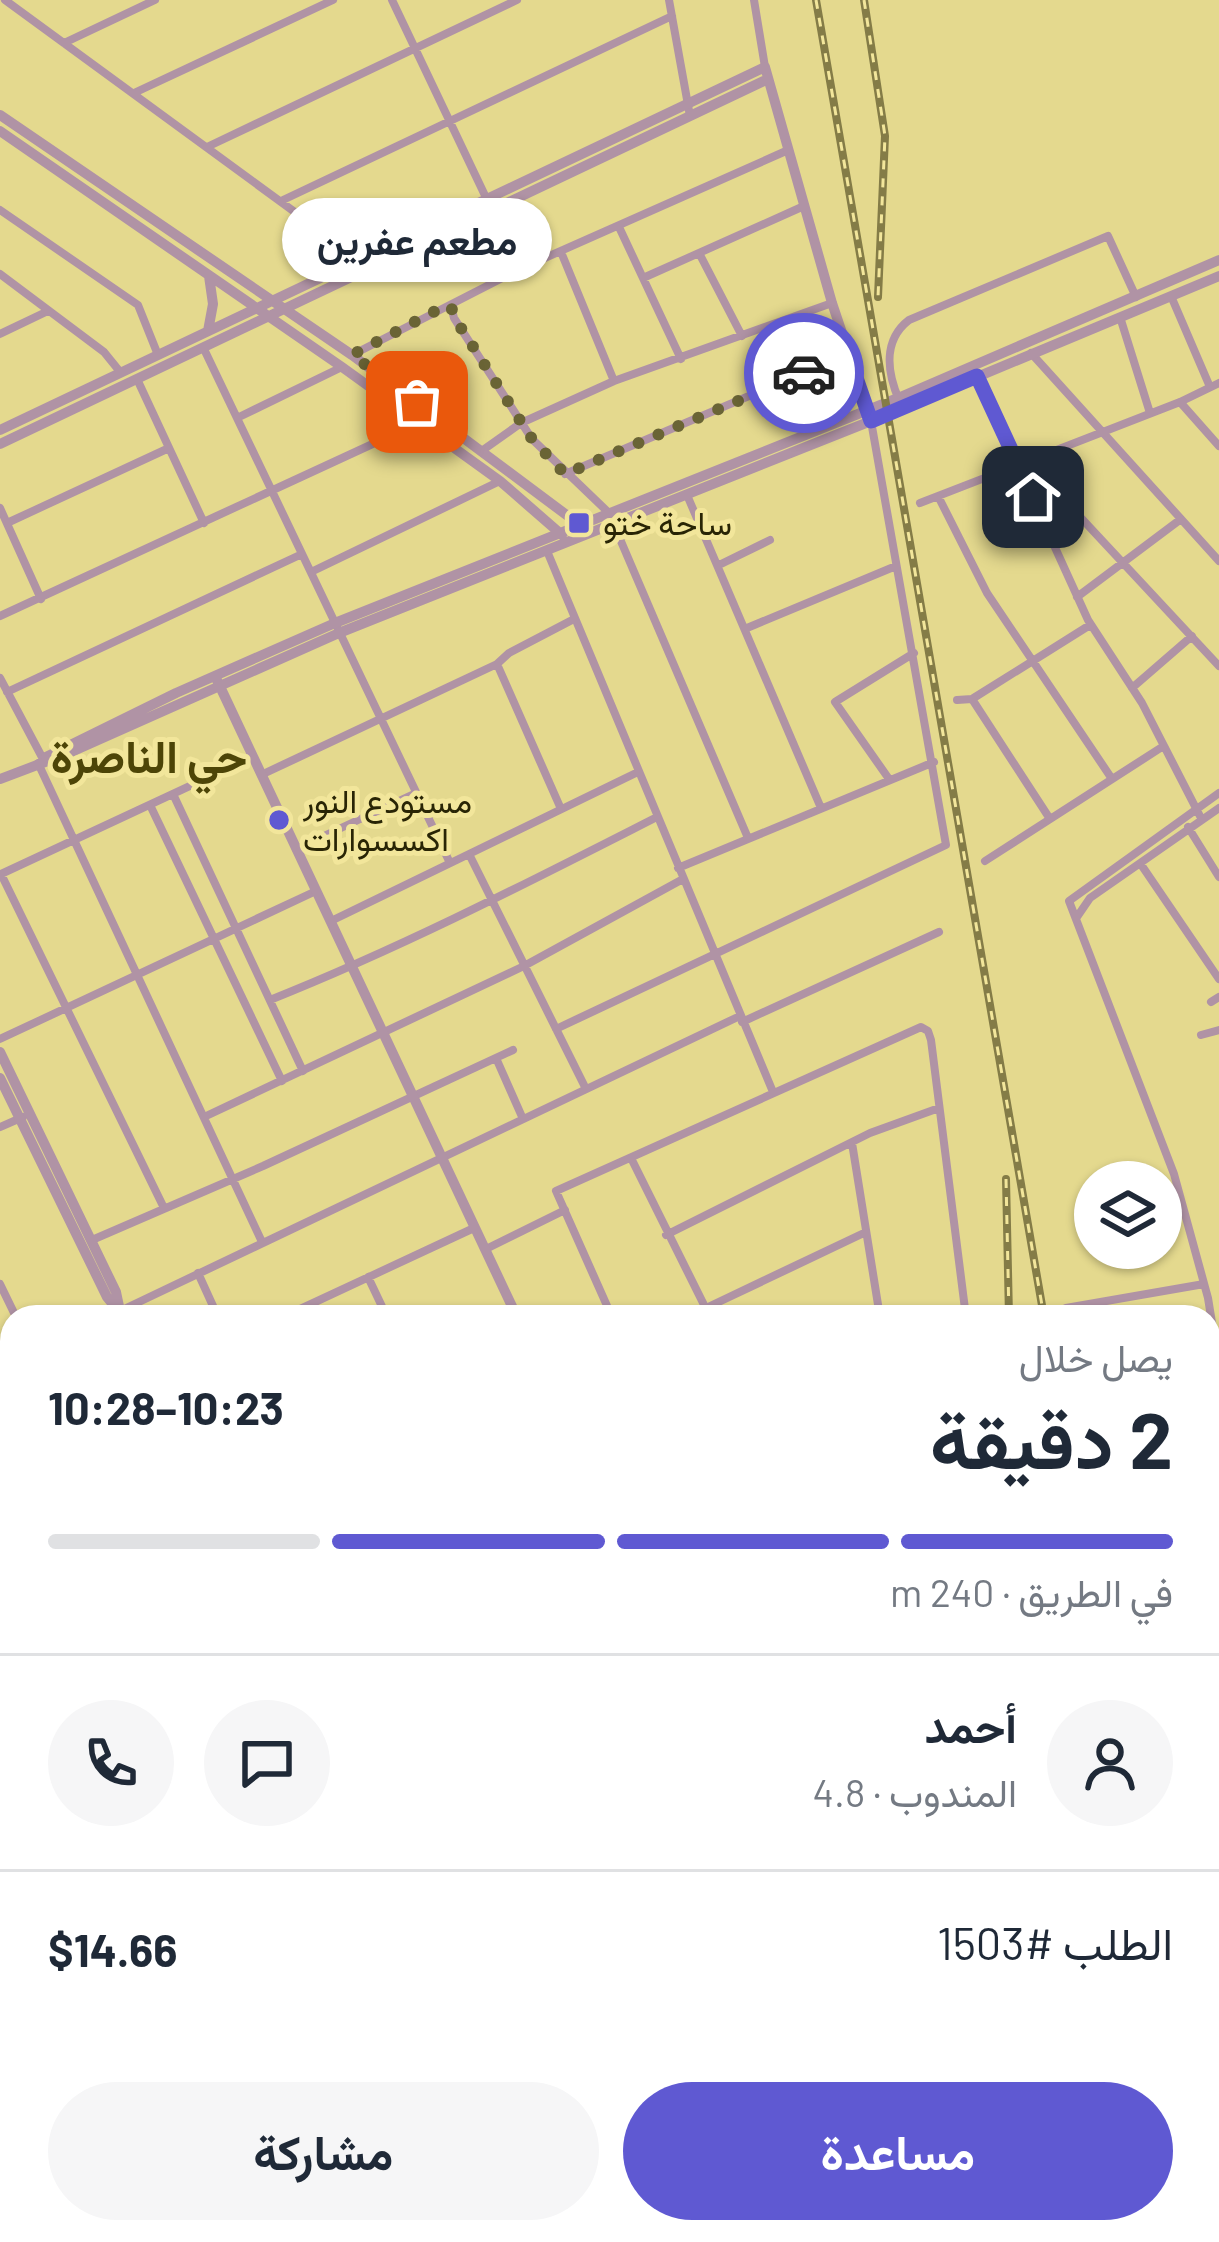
<!DOCTYPE html>
<html lang="ar">
<meta charset="utf-8">
<style>
body{margin:0;font-family:Barlow,Vazirmatn,sans-serif;background:#f6f6f7;color:#1f2937;direction:rtl;height:100vh;display:flex;flex-direction:column;font-size:45px;white-space:nowrap}
*{box-sizing:border-box;margin:0}
p{font-size:39px;color:#747a83}
.icon{flex:none;width:66px;height:66px;fill:none;stroke:currentColor;stroke-width:2;stroke-linecap:round;stroke-linejoin:round}
.map{position:relative;flex:1;overflow:hidden;direction:ltr}
.panel{position:absolute;left:0px;top:1305px;width:1221px;height:939px;display:flex;flex-direction:column;background:#fff;border-radius:36px 36px 0 0;box-shadow:0 3px 9px #0004;direction:rtl}
.panel>*{flex:none}
.controls{position:absolute;left:1074px;top:1161px;display:grid;gap:24px}
.controls a{display:grid;place-items:center;width:108px;height:108px;border-radius:50%;background:#fff;box-shadow:0 3px 9px #0004;font-size:60px}
.pin{position:absolute;display:grid;place-items:center;width:102px;height:102px;color:#fff;margin:-51px;border-radius:24px;box-shadow:0 6px 18px #0006}
.courier{position:absolute;display:grid;place-items:center;width:120px;height:120px;margin:-60px;border:9px solid #5f59d2;border-radius:50%;background:#fff;color:#222;box-shadow:0 3px 15px #0007}
.bubble{position:absolute;height:84px;border-radius:42px;background:#fff;box-shadow:0 3px 9px #0004;font-size:39px;font-weight:700;line-height:84px;text-align:center;direction:rtl}
.headline em{font-style:normal;font-weight:700}
.headline div{display:flex;flex-direction:column-reverse}
.headline{display:flex;align-items:center;justify-content:space-between;height:204px;padding:0 48px}
h1{font-size:78px;font-weight:700;line-height:90px}
.bar{display:grid;grid-template-columns:repeat(4,1fr);gap:18px 12px;align-content:center;height:144px;padding:0 48px}
.bar i{height:15px;border-radius:9px;background:#e0e1e3}
.bar .active{background:#5f59d2}
.bar p{grid-column:span 4}
.line{display:flex;align-items:center;gap:30px;padding:0 48px;border-top:3px solid #e0e1e3}
.line div{flex:1}
.round{display:grid;place-items:center;flex:none;width:126px;height:126px;border-radius:63px;background:#f6f6f7}
.cta{display:flex;gap:24px;margin-top:auto;padding:24px 48px}
.cta a{flex:1;height:138px;border-radius:72px;background:#5f59d2;color:#fff;font-size:48px;font-weight:700;line-height:138px;text-align:center}
.cta a+a{background:#f6f6f7;color:#1f2937}
.map>svg:first-child{display:block}
</style>
<div class="map">
<svg width="1219" height="2242" viewBox="0 0 1219 2242">
<rect width="100%" height="100%" fill="#e4d98e"/>
<g fill="none" stroke-linecap="round" stroke-linejoin="round">
<path stroke="#b093a5" stroke-width="8" d="M5 0 359 259
M392 0 520 269
M669 0 690 116
M754 0 765 67
M64 43 155 0
M134 93 333 0
M207 147 517 0
M283 200 672 16
M0 210 138 305 158 355
M619 227 681 359
M561 252 614 381
M699 253 742 336
M0 274 104 352 121 373
M643 278 804 206
M1171 296 1210 387
M451 306 454 318 532 439 609 513
M1120 317 1150 413
M0 334 48 311
M203 347 450 863
M1031 353 1219 561
M352 355 520 269 786 151
M977 376 1088 620 1142 703 1202 820
M137 379 204 523
M899 400C887 372 883 340 909 320L1108 236 1136 297
M1180 402 1219 446
M237 418 342 367
M483 450 521 423 614 381 832 303
M1028 461 1219 666
M565 474 848 354
M687 495 821 808
M938 496 987 593 1112 779
M920 503 1180 402 1219 383
M0 508 41 599
M7 523 169 448
M614 525 748 838
M547 551 773 1092
M719 565 770 540
M311 572 500 481
M1077 597 1181 519
M0 616 418 423
M747 628 896 566
M497 664 561 809
M0 678 43 759
M1132 688 1192 636
M7 692 302 554
M972 699 1050 819
M957 700 972 699 1090 625
M38 763 262 1242
M261 775 497 664 509 653 574 619
M889 779 835 702 914 653
M1219 793 1069 901 1174 1174 1208 1298 1219 1366
M173 794 303 1071
M150 805 282 1081
M1188 827 1219 877
M296 849 416 793
M469 854 586 1089
M985 861 1162 747
M1140 863 1219 979
M678 868 934 762
M1 874 164 1208
M1 874 252 757
M1077 917 1090 898 1219 808
M331 921 638 772
M270 1000C403 947 529 882 657 817
M1211 1002 1219 997
M742 1022 939 932
M556 1029 946 845 871 421
M1201 1035 1219 1030
M0 1039 316 891
M496 1058 523 1119
M204 1117 524 966 683 879
M0 1127 23 1117
M852 1143 880 1317
M631 1158 710 1317
M666 1235 870 1133 939 1108
M92 1240 263 1166 513 1050
M486 1249 565 1210
M198 1273 218 1317
M368 1277 387 1317
M0 1284 16 1317
M706 1308 866 1232
M1066 1308 1204 1284
M120 1311 740 1016
M283 1317 474 1228
M612 1317 556 1191 921 1027 928 1031 931 1040 966 1317
M0 1389 12 1394
M0 1450 12 1454
M1209 1475 1219 1474
M0 1543 12 1548
M1209 1679 1219 1678
M0 1737 12 1762
M1209 1749 1219 1747
M1209 1801 1219 1799
M0 1816 12 1810
M0 1911 12 1905
M0 1943 12 1968
M1209 1975 1219 1973
M1209 1986 1219 2050
M1210 2132 1219 2131
M0 2163 9 2182
M554 2232 555 2242
M722 2232 724 2242
M808 2232 809 2242
M301 2242 319 2232
M888 2242 892 2232
M968 2242 972 2232"/>
<path stroke="#b093a5" stroke-width="10" d="M0 115 352 355 584 528
M0 131 342 367 500 481 562 535
M208 331 213 304 209 276
M0 430 765 67 832 303 869 413
M0 444 768 79
M216 678 517 1317
M46 757 176 693 335 623 898 398 1219 260
M0 779 69 753 339 633 886 415 1219 276
M0 1052 116 1292 120 1311
M0 1078 107 1297 121 1314
M1209 1891 1219 1890
M1209 1899 1219 1898
M0 2186 12 2181
M0 2200 12 2194"/>
<g stroke="#847c47" stroke-width="8">
<path id="rail" d="M816 0 1044 1317
M864 0 885 136 878 297
M1006 1179 1009 1317
M0 1419 12 1423
M1150 2232 1152 2242
M1185 2232 1186 2242"/>
</g>
<use href="#rail" stroke="#f2e69b" stroke-width="3" stroke-dasharray="9" stroke-linecap="butt"/>
</g>
<g fill="none" stroke-linecap="round" stroke-linejoin="round">
<path stroke="#6a6435" stroke-width="12" stroke-dasharray="0 21.6" d="M417 402 352 355 441 308 451 306 454 317 532 439 565 474 804 373"/>
<path stroke="#5f59d2" stroke-width="15" d="M804 373 848 355 871 421 977 376 1033 497"/>
</g>
<g fill="#5f59d2" stroke="#f2e69b" stroke-width="4.5">
<rect x="567" y="511" width="24" height="24" rx="6"/>
<circle cx="279" cy="820" r="12"/>
</g>
<g text-anchor="middle" stroke-width="10" stroke-linejoin="round" paint-order="stroke">
<g font-size="33" fill="#292505" stroke="#f2e69b" text-anchor="start">
<text x="603" y="535">ساحة ختو</text>
<text x="303" y="813">مستودع النور<tspan x="303" dy="38">اكسسوارات</tspan></text>
</g>
<g font-size="45" font-weight="bold" fill="#4d4507" stroke="#f2e69b">
<text x="149" y="773">حي الناصرة</text>
</g>
</g>
</svg>
<div class="controls">
<a><svg class="icon" aria-label="layers" viewBox="0 0 24 24"><path d="M12 4l9 5-9 5-9-5zM3 14l9 5 9-5"/></svg></a>
</div>
<div class="pin" style="left:417px;top:402px;background:#ea580c"><svg class="icon" aria-label="bag" viewBox="0 0 24 24"><path d="M5 8h14l-1 12H6zM9 8a3 3 0 0 1 6 0"/></svg></div>
<div class="pin" style="left:1033px;top:497px;background:#1f2937"><svg class="icon" aria-label="home" viewBox="0 0 24 24"><path d="M3 11l9-7 9 7M6 9v11h12V9"/></svg></div>
<div class="courier" style="left:804px;top:373px"><svg class="icon" aria-label="car" viewBox="0 0 24 24"><path d="M5 17H2v-5l4-1 3-4h7l3 4 3 1v5h-3M9 17h6M6 11h13"/><circle cx="7" cy="17" r="2"/><circle cx="17" cy="17" r="2"/></svg></div>
<div class="bubble" style="left:282px;top:198px;width:270px">مطعم عفرين</div>
<section class="panel">
<div class="headline"><div><h1>2 دقيقة</h1><p>يصل خلال</p></div><em>10:23–10:28</em></div>
<div class="bar"><i class="active"></i><i class="active"></i><i class="active"></i><i></i><p>في الطريق · 240 m</p></div>
<div class="line" style="height:216px"><a class="round"><svg class="icon" aria-label="person" viewBox="0 0 24 24"><circle cx="12" cy="8" r="4"/><path d="M4 21q1-7 8-7t8 7"/></svg></a><div><b>أحمد</b><p>المندوب · 4.8</p></div><a class="round"><svg class="icon" aria-label="chat" viewBox="0 0 24 24"><path d="M4 5h16v11H9l-5 4z"/></svg></a><a class="round"><svg class="icon" aria-label="phone" viewBox="0 0 24 24"><path d="M5 4h4l2 5-3 2q2 4 5 5l2-3 5 2v4C11 20 4 13 5 4z"/></svg></a></div>
<div class="line" style="height:156px"><div>الطلب #1503</div><b>$14.66</b></div>
<div class="cta"><a>مساعدة</a><a>مشاركة</a></div>
</section>
</div>
